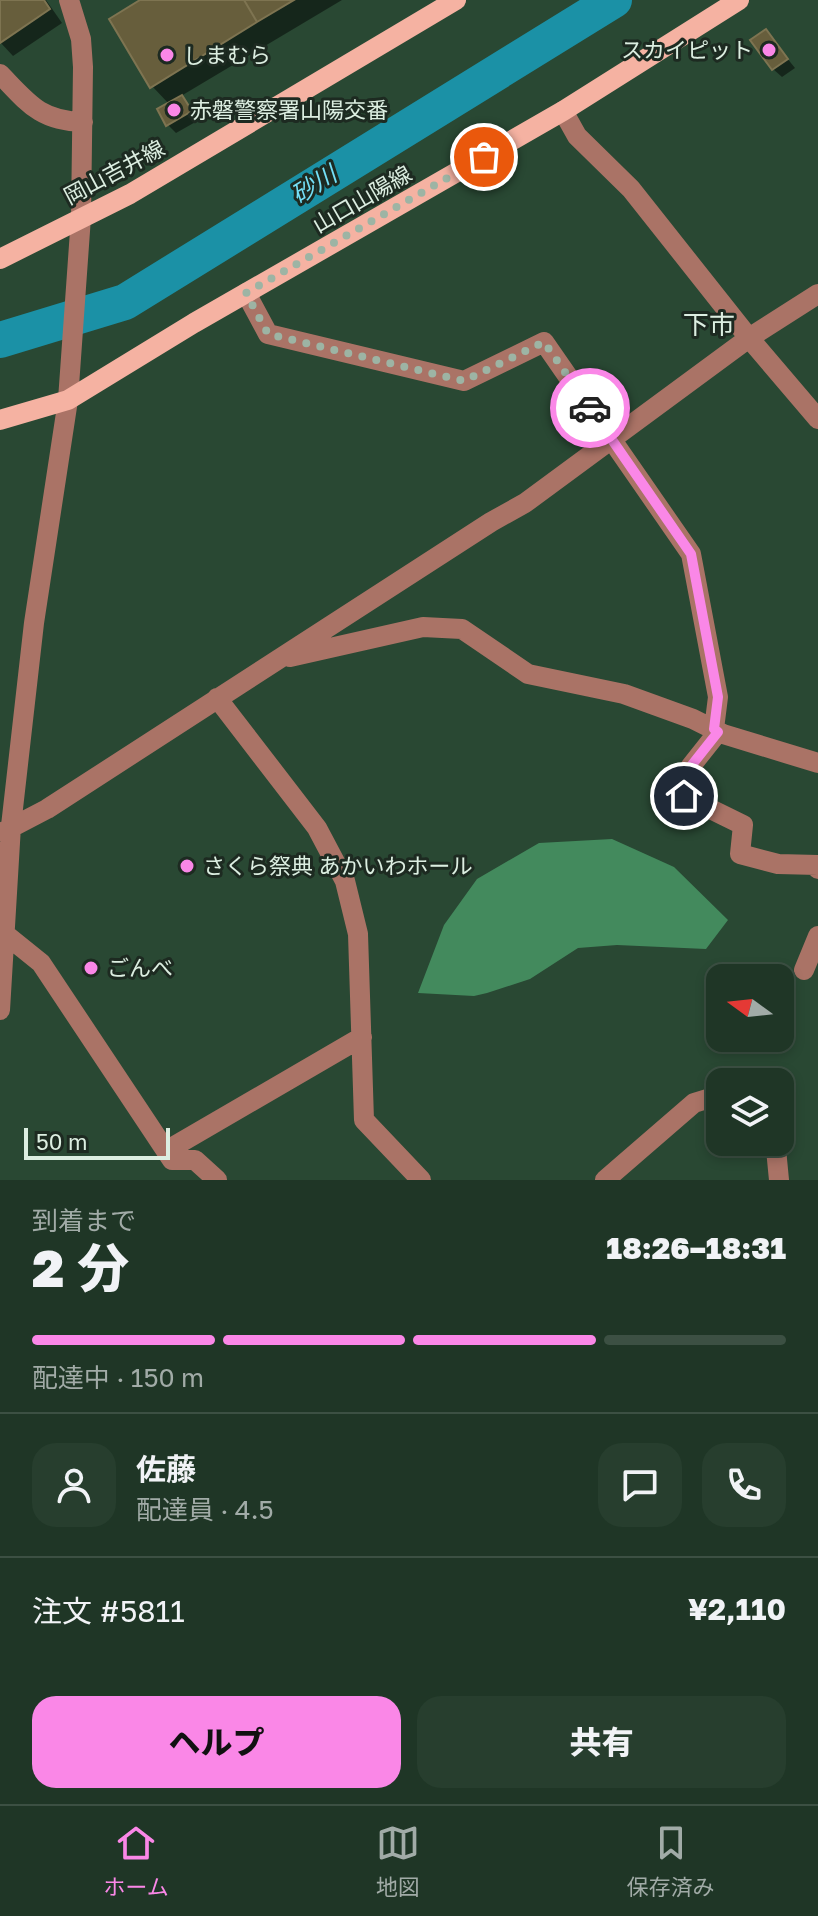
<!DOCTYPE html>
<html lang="ja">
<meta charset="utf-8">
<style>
body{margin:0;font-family:"Golos Text","Noto Sans JP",sans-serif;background:#273e2e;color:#f1f3f6;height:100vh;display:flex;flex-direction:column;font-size:30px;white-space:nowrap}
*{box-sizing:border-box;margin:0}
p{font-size:26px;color:#a1aba7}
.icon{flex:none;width:44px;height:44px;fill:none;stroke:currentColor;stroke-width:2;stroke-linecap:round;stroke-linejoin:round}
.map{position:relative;height:1180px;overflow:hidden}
.side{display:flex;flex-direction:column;background:#1f3626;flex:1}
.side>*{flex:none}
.needle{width:52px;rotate:285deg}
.controls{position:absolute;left:706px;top:964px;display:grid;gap:16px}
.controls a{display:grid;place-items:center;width:88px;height:88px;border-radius:16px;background:#1f3626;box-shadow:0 4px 12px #0003,0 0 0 2px #3c5043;font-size:40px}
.scale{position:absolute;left:24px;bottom:20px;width:146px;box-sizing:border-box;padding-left:8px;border:4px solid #dceee1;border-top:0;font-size:22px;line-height:28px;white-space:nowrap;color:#dceee1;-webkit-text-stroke:6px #1d2a21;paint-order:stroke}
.pin{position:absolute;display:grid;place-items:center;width:68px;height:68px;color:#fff;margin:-34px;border:4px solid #fff;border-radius:50%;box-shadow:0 2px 8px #0007}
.courier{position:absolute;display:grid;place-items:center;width:80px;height:80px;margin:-40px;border:6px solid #fa87e7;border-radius:50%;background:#fff;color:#222;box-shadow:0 2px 10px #0007}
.overview em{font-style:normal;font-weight:800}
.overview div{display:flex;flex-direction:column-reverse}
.overview{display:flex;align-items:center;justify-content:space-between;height:136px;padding:0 32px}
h1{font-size:52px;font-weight:800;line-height:60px}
.bar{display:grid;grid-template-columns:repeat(4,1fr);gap:12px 8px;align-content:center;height:96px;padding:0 32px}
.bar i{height:10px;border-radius:6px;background:#3c5043}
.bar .current{background:#fa87e7}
.bar p{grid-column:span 4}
.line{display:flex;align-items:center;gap:20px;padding:0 32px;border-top:2px solid #3c5043}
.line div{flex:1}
.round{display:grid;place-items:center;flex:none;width:84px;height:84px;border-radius:24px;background:#273e2e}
.button{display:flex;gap:16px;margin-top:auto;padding:16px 32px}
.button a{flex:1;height:92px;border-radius:24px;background:#fa87e7;color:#111;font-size:32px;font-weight:800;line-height:92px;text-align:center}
.button a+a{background:#273e2e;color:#f1f3f6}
.menu{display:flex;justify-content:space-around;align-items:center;height:112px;border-top:2px solid #3c5043;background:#1f3626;font-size:22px;color:#a1aba7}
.menu a{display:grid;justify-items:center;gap:4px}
.menu .current{color:#fa87e7}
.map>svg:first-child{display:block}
</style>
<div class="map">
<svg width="818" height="1180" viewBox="0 0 818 1180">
<rect width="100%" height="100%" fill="#294833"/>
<path fill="#438a5d" d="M612 839 674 867 728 920 706 949 617 945 578 948 530 979 487 993 474 996 418 993 444 925 477 879 539 843Z"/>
<path fill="#0007" d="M0 0H46L62 23 13 56 0 42Z
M143 0H342L181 96 199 120 176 133 168 125 169 104 152 86Z
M766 32 795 68 782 77 773 69Z"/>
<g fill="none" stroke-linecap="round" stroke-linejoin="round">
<path stroke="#1b91a6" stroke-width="36" d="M0 340 125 302 614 0"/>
</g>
<path fill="#675e3c" stroke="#7e7451" stroke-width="2" d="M0 0H44L50 9 0 43Z
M140 0H244L257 22 150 88 109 19Z
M244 0H294L257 22Z
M766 29 788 59 772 70 750 40Z
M182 95 192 111 166 126 157 109Z"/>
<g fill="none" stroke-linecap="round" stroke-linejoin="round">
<path stroke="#aa7366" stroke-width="20" d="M0 74C28 103 40 121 83 122
M563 111 577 136 631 189 749 338 818 419
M246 293 268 334 464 381 544 342 691 554 718 697 714 729
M290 657 423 627 462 629 528 674 624 694 693 719 723 734 818 763
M217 698 317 828 345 881 358 934 364 1120 421 1180
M718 732 691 766 684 796 743 825 740 854 778 864 818 865V869
M3 832 47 809 491 522 525 503 749 338 818 294
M5 934 41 963 172 1160H195L217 1180
M804 970 818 936
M0 1010 11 826 34 623 68 400 81 217 83 67 81 39 69 0
M772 1142 776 1149 779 1180
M166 1151 362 1037
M605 1180 694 1103 720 1095"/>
<path stroke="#f5b2a2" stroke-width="20" d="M0 259 130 194 456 0
M0 420 68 400 194 323 563 111 739 0"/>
</g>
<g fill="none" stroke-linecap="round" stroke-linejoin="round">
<path stroke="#9db4a4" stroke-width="8" stroke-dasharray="0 14.4" d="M484 157 246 293 268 334 464 381 544 342 590 408"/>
<path stroke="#fa87e7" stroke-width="10" d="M590 408 691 554 718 697 714 729 718 732 691 766 684 796"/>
</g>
<g fill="#fa87e7" stroke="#1d2a21" stroke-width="3">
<circle cx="769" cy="50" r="8"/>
<circle cx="167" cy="55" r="8"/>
<circle cx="174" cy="110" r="8"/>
<circle cx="187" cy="866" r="8"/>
<circle cx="91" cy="968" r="8"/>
</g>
<g text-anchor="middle" stroke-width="6" stroke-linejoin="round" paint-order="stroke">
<g font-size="22" fill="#dceee1" stroke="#1d2a21" text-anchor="start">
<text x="753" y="58" text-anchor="end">スカイピット</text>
<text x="183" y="63">しまむら</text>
<text x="190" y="118">赤磐警察署山陽交番</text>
<text x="203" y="874">さくら祭典 あかいわホール</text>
<text x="107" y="976">ごんべ</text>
</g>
<g font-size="22" fill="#dceee1" stroke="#1d2a21">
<text transform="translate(114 172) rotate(-28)" y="8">岡山吉井線</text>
<text transform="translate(362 199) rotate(-30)" y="8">山口山陽線</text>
</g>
<g font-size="24" font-style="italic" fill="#74e0f7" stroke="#1d2a21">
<text transform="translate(314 185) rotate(-32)" y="8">砂川</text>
</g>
<g font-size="26" fill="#dceee1" stroke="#1d2a21">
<text x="709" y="334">下市</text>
</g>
</g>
</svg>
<div class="controls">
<a><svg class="needle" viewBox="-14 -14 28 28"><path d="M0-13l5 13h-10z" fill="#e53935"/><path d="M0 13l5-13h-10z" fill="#a1aba7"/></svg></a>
<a><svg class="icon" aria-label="layers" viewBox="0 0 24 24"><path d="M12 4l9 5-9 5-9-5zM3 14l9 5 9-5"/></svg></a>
</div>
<div class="scale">50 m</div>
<div class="pin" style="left:484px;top:157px;background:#ea580c"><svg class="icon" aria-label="bag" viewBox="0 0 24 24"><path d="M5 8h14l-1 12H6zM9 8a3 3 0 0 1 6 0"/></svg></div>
<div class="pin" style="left:684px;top:796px;background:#1f2937"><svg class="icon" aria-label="home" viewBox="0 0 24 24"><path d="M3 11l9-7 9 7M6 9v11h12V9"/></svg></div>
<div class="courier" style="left:590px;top:408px"><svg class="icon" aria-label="car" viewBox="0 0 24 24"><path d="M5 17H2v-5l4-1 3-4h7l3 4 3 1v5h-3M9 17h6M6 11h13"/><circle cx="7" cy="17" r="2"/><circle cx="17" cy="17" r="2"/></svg></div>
</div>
<section class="side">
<div class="overview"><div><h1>2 分</h1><p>到着まで</p></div><em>18:26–18:31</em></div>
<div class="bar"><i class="current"></i><i class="current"></i><i class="current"></i><i></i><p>配達中 · 150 m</p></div>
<div class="line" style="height:144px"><a class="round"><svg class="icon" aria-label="person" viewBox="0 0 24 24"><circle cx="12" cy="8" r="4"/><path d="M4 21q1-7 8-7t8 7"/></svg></a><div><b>佐藤</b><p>配達員 · 4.5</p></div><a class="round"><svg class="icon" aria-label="chat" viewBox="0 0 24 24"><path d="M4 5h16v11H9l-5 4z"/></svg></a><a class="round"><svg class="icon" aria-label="phone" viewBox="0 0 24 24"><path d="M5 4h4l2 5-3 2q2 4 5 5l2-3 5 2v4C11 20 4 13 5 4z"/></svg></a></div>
<div class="line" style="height:104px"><div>注文 #5811</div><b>¥2,110</b></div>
<div class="button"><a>ヘルプ</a><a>共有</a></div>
</section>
<nav class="menu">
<a class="current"><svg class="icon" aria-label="home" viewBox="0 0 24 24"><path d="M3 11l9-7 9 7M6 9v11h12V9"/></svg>ホーム</a>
<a><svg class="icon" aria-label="map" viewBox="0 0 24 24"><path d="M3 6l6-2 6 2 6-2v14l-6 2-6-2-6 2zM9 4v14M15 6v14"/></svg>地図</a>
<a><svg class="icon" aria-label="saved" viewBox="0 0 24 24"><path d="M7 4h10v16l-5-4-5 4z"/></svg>保存済み</a>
</nav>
